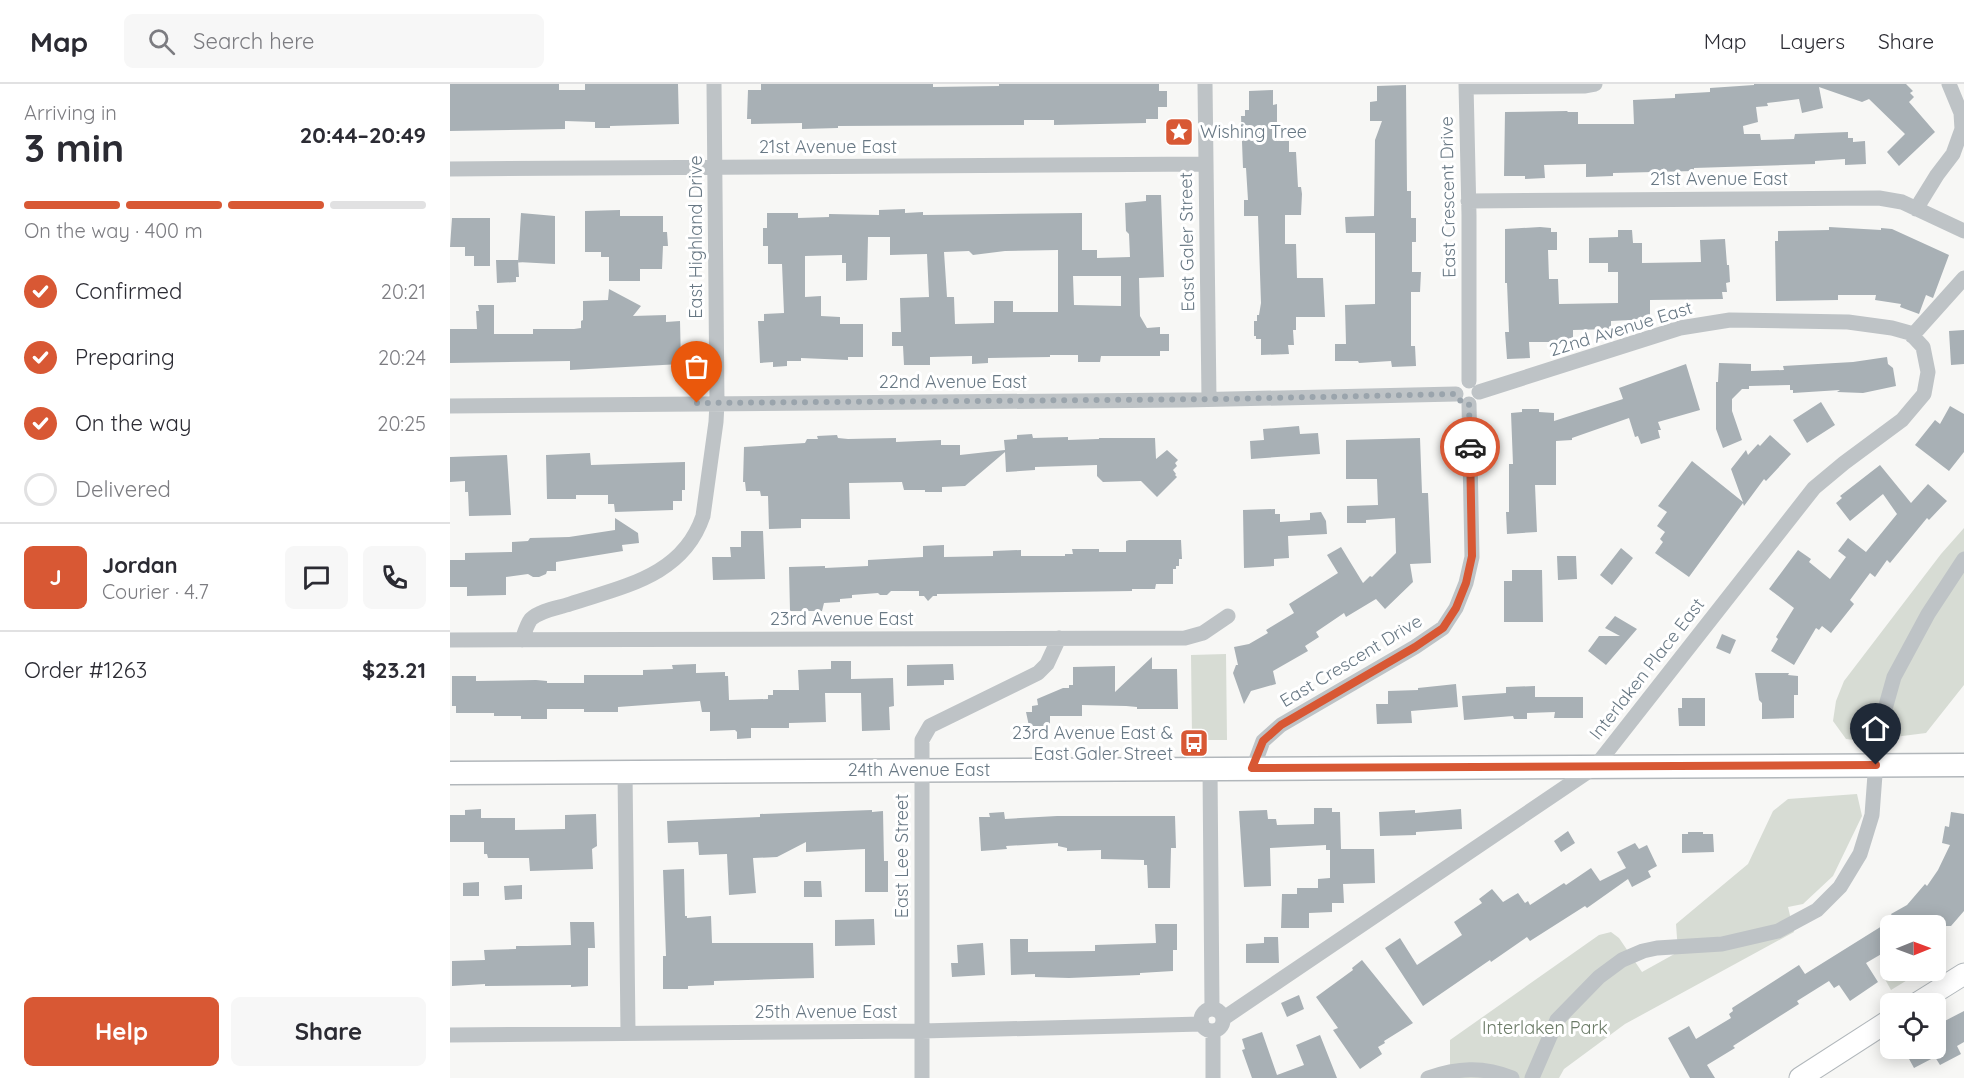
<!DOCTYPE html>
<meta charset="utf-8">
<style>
body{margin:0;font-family:Quicksand,sans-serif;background:#f7f7f7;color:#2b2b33;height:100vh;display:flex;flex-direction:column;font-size:22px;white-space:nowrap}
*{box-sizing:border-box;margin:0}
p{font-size:20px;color:#7c7c81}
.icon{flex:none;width:33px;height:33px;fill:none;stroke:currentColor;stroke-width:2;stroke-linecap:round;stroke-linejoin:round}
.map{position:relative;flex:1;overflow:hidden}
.sheet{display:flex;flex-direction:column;background:#fff;width:450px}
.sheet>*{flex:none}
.needle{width:39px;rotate:89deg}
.fabs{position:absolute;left:1430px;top:831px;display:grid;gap:12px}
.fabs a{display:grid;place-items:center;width:66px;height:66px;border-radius:9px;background:#fff;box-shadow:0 3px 15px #0003;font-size:30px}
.pin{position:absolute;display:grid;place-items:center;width:51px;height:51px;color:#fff;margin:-62px -26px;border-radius:50% 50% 50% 0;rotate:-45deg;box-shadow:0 0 6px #0007}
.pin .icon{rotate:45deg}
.courier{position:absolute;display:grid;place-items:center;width:60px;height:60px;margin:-30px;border:4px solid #d85834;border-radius:50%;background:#fff;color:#222;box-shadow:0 2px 8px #0007}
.summary em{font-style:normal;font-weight:700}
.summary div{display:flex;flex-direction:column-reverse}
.summary{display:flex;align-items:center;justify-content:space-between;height:102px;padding:0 24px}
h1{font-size:39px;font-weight:700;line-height:45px}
.bar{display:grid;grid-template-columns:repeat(4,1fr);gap:9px 6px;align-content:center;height:72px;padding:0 24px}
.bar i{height:8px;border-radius:4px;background:#e1e1e2}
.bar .on{background:#d85834}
.bar p{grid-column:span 4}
.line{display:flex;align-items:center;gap:15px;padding:0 24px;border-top:2px solid #e1e1e2}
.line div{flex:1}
.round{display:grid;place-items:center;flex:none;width:63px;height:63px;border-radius:9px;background:#f7f7f7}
ol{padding:0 24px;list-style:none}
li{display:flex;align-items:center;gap:18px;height:66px}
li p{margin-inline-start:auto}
li .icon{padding:6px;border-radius:50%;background:#d85834;color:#fff;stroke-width:4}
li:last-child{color:#7c7c81}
li i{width:33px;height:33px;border:3px solid #e1e1e2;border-radius:50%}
.action{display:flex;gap:12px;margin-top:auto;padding:12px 24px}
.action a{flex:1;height:69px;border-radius:9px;background:#d85834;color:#fff;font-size:24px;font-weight:700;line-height:69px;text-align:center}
.action a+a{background:#f7f7f7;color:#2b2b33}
header{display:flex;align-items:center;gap:36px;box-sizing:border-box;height:84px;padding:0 30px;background:#fff;border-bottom:2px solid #e1e1e2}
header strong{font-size:28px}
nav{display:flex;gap:33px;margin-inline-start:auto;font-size:21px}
.search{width:420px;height:54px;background:#f7f7f7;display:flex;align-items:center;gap:15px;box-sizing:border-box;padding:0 21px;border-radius:9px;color:#7c7c81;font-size:22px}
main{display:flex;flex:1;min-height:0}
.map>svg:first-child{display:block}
</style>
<header>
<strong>Map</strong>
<div class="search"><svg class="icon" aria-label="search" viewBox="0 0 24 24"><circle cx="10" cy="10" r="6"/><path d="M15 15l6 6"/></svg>Search here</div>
<nav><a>Map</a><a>Layers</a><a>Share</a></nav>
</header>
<main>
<section class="sheet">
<div class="summary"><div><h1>3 min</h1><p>Arriving in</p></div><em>20:44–20:49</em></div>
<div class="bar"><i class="on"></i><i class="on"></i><i class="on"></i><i></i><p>On the way · 400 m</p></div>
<ol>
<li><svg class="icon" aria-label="check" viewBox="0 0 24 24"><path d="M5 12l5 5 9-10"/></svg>Confirmed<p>20:21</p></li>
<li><svg class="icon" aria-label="check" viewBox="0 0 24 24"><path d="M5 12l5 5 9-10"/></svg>Preparing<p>20:24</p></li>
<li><svg class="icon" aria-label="check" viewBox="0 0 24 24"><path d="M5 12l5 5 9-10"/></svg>On the way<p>20:25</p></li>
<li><i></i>Delivered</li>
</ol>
<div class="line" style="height:108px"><b class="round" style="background:#d85834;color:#fff">J</b><div><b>Jordan</b><p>Courier · 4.7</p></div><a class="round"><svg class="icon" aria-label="chat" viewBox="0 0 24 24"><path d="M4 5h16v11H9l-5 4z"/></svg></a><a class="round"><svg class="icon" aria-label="phone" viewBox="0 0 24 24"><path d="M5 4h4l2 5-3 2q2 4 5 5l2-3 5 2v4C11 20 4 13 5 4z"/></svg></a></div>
<div class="line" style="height:78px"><div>Order #1263</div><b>$23.21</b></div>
<div class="action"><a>Help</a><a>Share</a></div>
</section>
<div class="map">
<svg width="1514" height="994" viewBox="0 0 1514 994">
<rect width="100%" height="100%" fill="#f7f7f5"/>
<path fill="#d7dcd4" d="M1514 444V601L1476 649 1413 657 1396 655 1383 637 1386 617 1394 597 1491 470Z
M776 570 777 656H749V653H742L741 571Z
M1407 710 1412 732 1383 792 1353 820 1338 823 1344 848 1175 940 1114 985 1109 994H1000V956L1149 851 1161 848 1169 854 1192 888 1228 868 1226 840 1298 780 1323 727 1338 715Z
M1440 886 1454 887 1459 895 1441 906 1432 890Z"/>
<path fill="#a8b0b5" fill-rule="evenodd" d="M0 0H109V6H135V0H228L229 40 160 42V44H145V38L115 37V45L0 47Z
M311 0H483V3L549 2V0H709V7H717V23H708V35H696V39L604 41V36H574V41L388 42V44L352 45V39L301 40V35H297L298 6H311Z
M1304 0H1456L1463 7 1460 9 1464 13 1459 18 1485 48 1449 82 1437 68 1455 50 1419 15 1412 18 1369 3 1373 24 1352 29 1349 15 1317 19 1318 22 1306 23 1308 38 1293 42 1294 50H1310L1311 56 1344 55 1345 50 1398 48V54H1403V58L1415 57 1416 80 1395 81V75L1365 77V80L1244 84V87L1163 89V92L1136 93V80L1094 81 1095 94 1075 95V92H1054L1055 28 1117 27 1118 28H1128V40H1184L1183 16 1225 14V10L1260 8V4L1304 1Z
M956 1 957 107H961V134H966V158H962V188H971L970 208H961V262H965L966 282 942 283 941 277 909 279 908 277H885V260H896L895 221 925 220V149H896L895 133 924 132 925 56 932 37H920V18L927 17V2Z
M823 6V21L827 20V57H839V68H846L848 103H851L852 110 851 131H835V160H846L847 194H873L875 233H846V246H843L844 261H838L839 270 811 271V255H806V252H804V237H807V231H809L811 219 808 132H794V116H798L796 84H793L791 32H795V26H799V7Z
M696 111H711L714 193 689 194 690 232 697 244 710 243V250H719V267H710V272H651L650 278H628V271H600V273L538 274V279L522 280V272L480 273V281H454L453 262H442V248H451L450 214 479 213 477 170 440 171V153H418L417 196 396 197V179H392V171L355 172V213L371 212V232L390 233V240H413V273H398V276L351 274V277H337V282L323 283V278L310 279 308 237H314V230L334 229 332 180H318V162H313V144H317V129H348V134L379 133V130L429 131V126L455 125V129L473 128V131L632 129V166H647V174L680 173 679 150 676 147 675 119 696 117ZM608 166V228H563V217H544V239L505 240 504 213H497L494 168 519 167 523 171 555 167ZM623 192H671V222L624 221Z
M170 126V132H213V148H217L218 162H213L212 185H190V197H159V173H151V168H135V127Z
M71 129 105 132V180L68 178Z
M2 134H40V182H24V172H15V163H0Z
M1090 143 1101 144V148H1107V166H1098L1099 195H1108L1109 220 1168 219V188H1158V179H1139V154L1168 153V146H1182L1183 159H1192V179L1251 178 1250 156 1275 155 1277 181H1279L1280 198 1276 199 1277 208H1272L1273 215 1200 216V235L1161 237V245L1123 246V258H1079L1080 274 1057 275 1055 248H1059L1057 199H1055V145Z
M1379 143 1431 146V144L1442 145 1499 171 1483 214 1476 211 1469 230 1450 223 1451 220 1425 216 1426 211H1388V216L1326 217 1325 157H1328V147L1379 146Z
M46 176H68L69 193H66V198L47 199Z
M159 205 191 222 183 232 216 231V238L230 237 231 280 120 286V277L0 279V245H27L26 227H29L28 221H44V250H83V245H124L131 244V237L133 236V217L158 216Z
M1514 246V280L1501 281 1499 247Z
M1437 273 1438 280 1443 284 1446 302 1413 309 1387 308 1390 306 1343 309V306H1340V301L1299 302V305H1292L1282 315V327L1292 356 1273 364 1266 345V298H1268L1269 279 1301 280V287L1334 286 1333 282 1403 278Z
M1236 280 1250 326 1208 338 1211 346H1208L1210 354 1191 360 1188 352 1185 353 1179 334 1122 354V356L1106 357V401H1085L1087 448 1057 450 1056 428H1059V380H1063L1061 329 1072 328V325H1089V328L1104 329V337L1173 315 1169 304Z
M1371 318 1385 341 1357 359 1343 336Z
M1500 322 1514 330V368L1499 387 1465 361 1485 336 1490 340Z
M849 342 850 350 868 349 870 370 801 375 800 357 814 356 813 345Z
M582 350 583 354 618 353V356L649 355V354H705L706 375 717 366 728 376 725 379 727 382 723 386 726 390 725 391 727 393 707 413 691 397 653 398 647 392V381L585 383V386L556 388 555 368 515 402 492 403V408H475V406H454L452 398 399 399 400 435H351V444L319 445 318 412H311L310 407H296L295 398H293L294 363 355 359 357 355H368L367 352 387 351 388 354 398 355 446 354V358L491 356V361H510V371L555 366 554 356 567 355V351Z
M1320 351 1341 370 1316 397 1314 395 1294 422 1293 419 1239 493 1205 469 1213 458 1210 455 1215 448 1207 442 1217 428 1208 422 1242 377 1293 418 1281 385 1296 366 1298 371 1308 360 1310 362Z
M970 354 972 409H978L981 479 960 480 963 498 935 525 926 515 896 533 894 529 866 548 869 553 855 562 858 567 823 587 826 600 801 607 794 620 783 589 786 581H788L784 563 799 560 818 549 816 546 844 529 839 520 888 489 877 471 891 463 913 499 920 492 922 493 946 469 945 434 916 436V439H897V422L928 421 927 395H896V356Z
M140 369 141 381 235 378V406H232V417H223V426L165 428 164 420H158V411H126V415H97L96 371Z
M57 371 61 431 19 432 18 408H15V397L0 398V373Z
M1430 381 1461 419 1478 400 1497 417 1479 436 1477 434 1440 479 1437 476 1425 493 1420 489 1400 516 1404 520 1381 549 1372 542 1369 546 1366 544 1344 581 1321 567 1328 555 1326 553 1344 524 1319 505 1348 466 1361 475 1359 478 1380 495 1396 473 1388 467 1398 454 1416 468 1447 430 1433 410 1400 437 1386 419 1392 414 1390 412Z
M825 425V430H830V438L860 436V429L871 428 876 437 877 450 838 452 839 474 824 475V482L794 484 793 426Z
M165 434 188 449 189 459 172 461 173 467 106 478V487H97L96 490 89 493H83L78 490 56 493V511L17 512V503H0V476H15V469L62 468V458L78 457 80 454 119 453 165 446Z
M291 447H313L315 495 263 496 262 473H281L280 463H291Z
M679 456H731L732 475H729V482H726V485H723V500H706L705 505H682V507L487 510V512H483L478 517 474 512H469V507H441L437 511H430L428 509 402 511V514L390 515V518L374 519 372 527H340L339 483 375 482V484L418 482V476L473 473V462L494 461V473L543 472V467L571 466V472H615V470H623L622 465H649V468H676V457Z
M1171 464 1183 474 1162 501 1150 491Z
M1107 472H1126L1127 495 1108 496Z
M1062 486H1092L1093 538H1054V497H1062Z
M1165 532 1187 545 1156 581 1138 567 1149 552H1170L1155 544Z
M1272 550 1286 556 1280 570 1266 564Z
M702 573V585H727L728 625H687V623L676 622 632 621V632H600V642H579L576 628H582V622L588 621 587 615 613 604H619V601H623V583L665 582V608Z
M381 577H401V595L443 594 444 622 439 623 440 646 412 647 411 609H375L376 638 339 639V644H301V654L287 655V648L285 646 260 647V628H252L250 617 168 623V628H134V625H97V635H71V632H44V629H6V622H2V592H26V597L86 596 97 597V599H134V591H193V586L223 585 222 581 246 580V589L275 588V592H278L279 616 318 615V611H323V606H349L348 586 381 585Z
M503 580 504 596H494V601L457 602V581Z
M1305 589H1339L1338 591 1348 592V611H1344V634L1312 635V619L1309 616Z
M1006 600 1008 623 961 627 962 639 927 640 926 620H938V607L968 606V604Z
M1085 602V613H1133V634H1104L1105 628 1077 629V635H1064L1063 632 1014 636 1012 612 1056 609V603Z
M1232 614H1255V642H1229L1228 624H1232Z
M864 724H882V728H890L891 765H924L925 799 893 800 894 819H882V828L859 829V844H831L832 810H847V804H868V795L880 794V766H876V761L820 764 821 802 794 803 789 727 817 726 818 735H826L827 741 864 740Z
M31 725V734H65V746L115 745V731L146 730 147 762 142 765 143 785 80 787 79 774H38L37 770H34V758H0V731H15V726Z
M1011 725 1012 745 966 748V751L930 752 929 728 965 726V729Z
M422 726V728L433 727 434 777H438V808H415V765L356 768V758L327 773 303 774 306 809 279 811 277 770 249 771 248 758 218 759 217 737 310 733V730Z
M554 728 555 735 607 732H725L726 764H721L720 804H698L697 781H694V776L651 775V766L617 767V764L608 762V759L556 762 557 765 531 767 529 733H540L539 729Z
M1501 728 1514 730V827L1501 842H1448L1441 830 1457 821 1475 800 1477 802 1488 786 1500 761 1492 759 1495 742 1499 743Z
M1118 747 1125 759 1111 768 1104 757Z
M1238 748H1253V750H1263L1264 768 1232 769V750H1238Z
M1185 759 1189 765 1197 761 1207 782 1198 787 1201 793 1182 803 1178 795 1137 824 1135 822 1080 857 1077 853 1041 878 1040 876 973 922 935 864 950 854 967 881 1012 851 1004 838 1032 819 1029 815 1042 805 1053 818 1068 809 1075 819 1078 817 1080 821 1114 799 1116 801 1141 784 1150 797 1176 784 1167 768Z
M234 785 235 832H237V834L261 832 262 859H363L364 894 264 897V901L238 902V905H213V872H216L213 786Z
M354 797H371L372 813H354Z
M29 798V812H13V799Z
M72 801V815L55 816 54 802Z
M424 835 425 861 385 862V836Z
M1440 837V865L1416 879 1428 898 1400 917 1389 901 1384 904 1379 897 1347 917 1349 920 1283 962 1285 964 1257 981 1265 994H1240L1218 954 1239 942 1246 955 1281 934 1279 930 1283 927 1282 924 1349 881 1355 890Z
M120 838H144L145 864H138V902L121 903V901L35 902V900L2 902V877L35 876 34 866 66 865V862H77L121 861Z
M705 840H727V866H723V887L690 889V891L619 894 585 893V890L561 891 560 855H578V868L645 867V861L706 859Z
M814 853H828L829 879H796V860L814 859Z
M533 859 535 891 502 893 501 879H508L507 861Z
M912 876 963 939 934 957 935 959 928 963 932 970 910 985 883 946 888 944 866 913 903 886 902 884Z
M849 911 854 925 837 933 831 919Z
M1514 927V958L1507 962 1511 970 1490 981 1485 973 1464 984 1453 964H1485V942Z
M812 948 827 991 854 981 846 961 870 951 887 994H802L792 966 795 965 792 955Z"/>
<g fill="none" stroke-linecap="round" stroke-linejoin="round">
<g stroke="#b1b7bb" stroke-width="23">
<path id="secondary" d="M1466 920 1514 890
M1350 994 1440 936"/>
</g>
<g stroke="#b2b7bb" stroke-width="25">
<path id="primary" d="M0 689 1514 681"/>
</g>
<path stroke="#bec3c6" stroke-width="15" d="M755 0 759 315
M1016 0 1019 131V297
M1016 3 1134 2 1145 0
M0 85 756 80
M1018 117 1429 114 1452 118 1514 147
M1466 125 1487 91 1503 70 1512 45 1511 29 1499 0
M1462 252 1514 194
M0 322 736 316 1006 310
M0 556 735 554 753 549 778 532
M72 556C74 550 77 540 81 535 91 526 108 524 120 520 174 502 233 492 253 432L266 338 267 319 264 0
M803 684 813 657 831 641 965 563 993 544 1006 524 1016 499 1022 473 1019 320
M760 685 762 925
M175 688 178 948
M751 936a11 11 0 1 1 22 0a11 11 0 1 1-22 0Z
M774 934 1145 683 1364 404 1394 379 1452 336 1474 310 1478 288 1473 263 1460 249 1442 244 1398 238 1280 236 1230 244 1029 308
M763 948V994
M0 951 472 947 752 940
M472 994V656L480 642 588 589 597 580 609 554
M978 994C1007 984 1033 982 1062 994
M1082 994 1107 936 1149 893 1172 876 1193 867 1207 864 1272 860 1328 847 1367 826 1390 803 1410 770 1422 731 1428 650 1444 593 1478 530 1514 475"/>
<use href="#secondary" stroke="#fff" stroke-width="21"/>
<use href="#primary" stroke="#fff" stroke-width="22"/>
</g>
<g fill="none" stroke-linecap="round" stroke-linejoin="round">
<path stroke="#9aa4ac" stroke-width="6" stroke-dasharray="0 10.8" d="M247 319 776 315 1006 310 1012 319 1019 320 1020 363"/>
<path stroke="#d85834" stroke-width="8" d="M1020 363 1022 472 1016 499 1006 524 993 544 965 563 831 641 813 657 802 684 1426 681"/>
</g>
<defs>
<g id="sight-square" transform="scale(1.5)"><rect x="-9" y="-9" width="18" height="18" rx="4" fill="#d85834" stroke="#fff"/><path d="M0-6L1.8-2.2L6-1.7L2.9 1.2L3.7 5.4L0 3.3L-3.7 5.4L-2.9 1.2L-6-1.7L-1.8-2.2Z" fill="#fff"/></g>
<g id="bus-square" transform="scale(1.5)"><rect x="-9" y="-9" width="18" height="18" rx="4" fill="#d85834" stroke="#fff"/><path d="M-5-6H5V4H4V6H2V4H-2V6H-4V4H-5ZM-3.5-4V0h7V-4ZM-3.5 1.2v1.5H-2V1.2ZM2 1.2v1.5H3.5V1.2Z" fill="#fff"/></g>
</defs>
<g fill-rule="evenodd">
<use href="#sight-square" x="729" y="48"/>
<use href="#bus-square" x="744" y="659"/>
</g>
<g text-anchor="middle" stroke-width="6" stroke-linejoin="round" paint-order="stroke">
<g font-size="18" fill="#687884" stroke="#fff" text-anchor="start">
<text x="750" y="54">Wishing Tree</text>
<text x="723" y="655" text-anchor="end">23rd Avenue East &amp;<tspan x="723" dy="21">East Galer Street</tspan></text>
</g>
<g font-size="18" fill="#687884" stroke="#fff">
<text x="378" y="69">21st Avenue East</text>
<text x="1269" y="101">21st Avenue East</text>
<text transform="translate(998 113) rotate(-91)" y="6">East Crescent Drive</text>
<text transform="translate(246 153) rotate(-90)" y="6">East Highland Drive</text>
<text transform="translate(737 158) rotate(-91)" y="6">East Galer Street</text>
<text transform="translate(1171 245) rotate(-17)" y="6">22nd Avenue East</text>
<text x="503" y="304">22nd Avenue East</text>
<text x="392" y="541">23rd Avenue East</text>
<text transform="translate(901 577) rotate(-31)" y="6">East Crescent Drive</text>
<text transform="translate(1197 585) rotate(-52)" y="6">Interlaken Place East</text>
<text x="469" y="692">24th Avenue East</text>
<text transform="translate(452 772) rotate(-90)" y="6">East Lee Street</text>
<text x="376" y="934">25th Avenue East</text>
</g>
<g font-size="18" fill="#6b7b67" stroke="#fff">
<text x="1095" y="950">Interlaken Park</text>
</g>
</g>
</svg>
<div class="fabs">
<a><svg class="needle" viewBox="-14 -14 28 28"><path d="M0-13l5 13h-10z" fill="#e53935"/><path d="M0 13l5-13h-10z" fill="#7c7c81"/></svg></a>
<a><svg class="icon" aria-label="locate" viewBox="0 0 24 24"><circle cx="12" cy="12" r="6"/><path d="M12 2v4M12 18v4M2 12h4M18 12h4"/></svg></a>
</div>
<div class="pin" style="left:247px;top:319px;background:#ea580c"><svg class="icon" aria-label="bag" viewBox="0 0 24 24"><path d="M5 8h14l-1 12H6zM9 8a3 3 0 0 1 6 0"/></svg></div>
<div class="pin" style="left:1426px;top:681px;background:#1f2937"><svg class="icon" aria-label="home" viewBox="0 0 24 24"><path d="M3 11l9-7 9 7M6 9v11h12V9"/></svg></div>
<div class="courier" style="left:1020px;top:363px"><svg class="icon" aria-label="car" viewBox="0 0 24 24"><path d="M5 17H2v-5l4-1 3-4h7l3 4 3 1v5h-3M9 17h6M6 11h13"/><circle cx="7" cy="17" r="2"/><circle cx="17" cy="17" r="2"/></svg></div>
</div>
</main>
